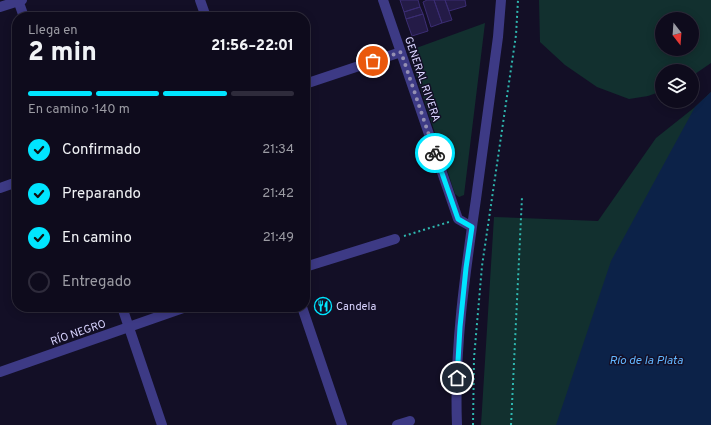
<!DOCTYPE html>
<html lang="es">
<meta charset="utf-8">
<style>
body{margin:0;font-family:Overpass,sans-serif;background:#1c1929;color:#f1f3f6;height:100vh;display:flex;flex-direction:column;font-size:15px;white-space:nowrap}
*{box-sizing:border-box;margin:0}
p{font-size:13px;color:#9b9ba3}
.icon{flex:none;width:22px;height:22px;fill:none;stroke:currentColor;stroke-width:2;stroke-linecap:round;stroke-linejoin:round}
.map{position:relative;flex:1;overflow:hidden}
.panel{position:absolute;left:12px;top:12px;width:298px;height:300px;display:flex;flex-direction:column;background:#0e0b1c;border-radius:16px;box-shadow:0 2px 10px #0003,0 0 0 1px #2e2b3b}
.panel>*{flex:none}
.needle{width:26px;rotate:163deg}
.fabs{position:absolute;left:655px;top:12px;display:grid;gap:8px}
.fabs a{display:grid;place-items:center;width:44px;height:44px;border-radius:50%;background:#0e0b1c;box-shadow:0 2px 10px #0003,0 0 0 1px #2e2b3b;font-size:20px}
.pin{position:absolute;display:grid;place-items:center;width:34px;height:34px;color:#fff;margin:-17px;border:2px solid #fff;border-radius:50%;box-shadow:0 1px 4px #0007}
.courier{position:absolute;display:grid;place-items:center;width:40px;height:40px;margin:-20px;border:3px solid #00e5ff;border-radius:50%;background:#fff;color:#222;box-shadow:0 1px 5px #0007}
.overview em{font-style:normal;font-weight:800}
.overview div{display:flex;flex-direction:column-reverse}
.overview{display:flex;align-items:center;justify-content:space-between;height:68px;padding:0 16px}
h1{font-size:26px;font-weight:800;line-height:30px}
.bar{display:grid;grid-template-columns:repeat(4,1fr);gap:6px 4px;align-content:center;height:48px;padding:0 16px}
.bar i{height:5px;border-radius:3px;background:#2e2b3b}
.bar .current{background:#00e5ff}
.bar p{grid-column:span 4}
ol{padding:0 16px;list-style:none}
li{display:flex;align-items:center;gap:12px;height:44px}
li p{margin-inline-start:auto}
li .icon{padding:4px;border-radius:50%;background:#00e5ff;color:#111;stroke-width:4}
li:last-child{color:#9b9ba3}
li i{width:22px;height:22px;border:2px solid #2e2b3b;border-radius:50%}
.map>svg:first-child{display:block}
</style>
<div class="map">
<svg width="711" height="425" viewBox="0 0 711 425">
<rect width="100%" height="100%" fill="#130f26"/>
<path fill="#12302f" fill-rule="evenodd" d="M539 0H711V63L692 76V71H662V91L648 96 629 99 597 87 565 65 540 42ZM662 19H692V49H662Z
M485 23 464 195 459 197 455 194 408 51Z
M711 92V425H481L494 217 598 221 656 138 695 107Z"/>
<path fill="#0c2248" d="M711 92V425H556L611 261 695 107Z"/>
<path fill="#241b47" stroke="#3b2d73" d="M400 0H418L420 7 404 12Z
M427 0H434L442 23 431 27 423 2Z
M434 0H445L452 20 442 23Z
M445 0H465L466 6 449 11Z
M420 7 423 14 406 19 404 12Z
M423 14 428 31 412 36 406 19Z"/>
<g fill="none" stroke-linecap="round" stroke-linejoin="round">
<path stroke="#2fb8b0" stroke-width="2" stroke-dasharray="2 3" stroke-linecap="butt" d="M404 236 449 222
M473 425 474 358 482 266 516 35 518 0
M511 425 522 197"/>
<path stroke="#3d3a85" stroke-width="10" d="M18 0 24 17
M200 0 206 17
M383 0 458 219 472 227
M0 7 22 0
M305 84 401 52
M0 188 17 182
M305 267 395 239
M122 307 162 425
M302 307 342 425
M0 372 186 307
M397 425 410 421
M457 425C454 349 465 274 476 199 483 145 491 91 498 37L501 0"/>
</g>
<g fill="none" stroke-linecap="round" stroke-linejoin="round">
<path stroke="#948fb3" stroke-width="4" stroke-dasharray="0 7.2" d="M373 61 401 52 435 153"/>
<path stroke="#00e5ff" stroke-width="5" d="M435 153 458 219 472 227 466 268 460 327 457 378"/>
</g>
<defs>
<g id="restaurant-ring" transform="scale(0.9)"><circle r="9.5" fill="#130f26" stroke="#00e5ff" stroke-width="1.5"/><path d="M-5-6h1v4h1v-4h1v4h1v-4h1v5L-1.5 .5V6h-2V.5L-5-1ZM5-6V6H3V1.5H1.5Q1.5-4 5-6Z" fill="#00e5ff"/></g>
</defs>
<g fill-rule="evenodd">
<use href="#restaurant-ring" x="323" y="306"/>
</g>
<g text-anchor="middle" stroke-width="3" stroke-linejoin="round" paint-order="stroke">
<g font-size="11" fill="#d9d4ff" stroke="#130f26">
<text transform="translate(423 79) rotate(71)" y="4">GENERAL RIVERA</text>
<text transform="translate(78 332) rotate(-19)" y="4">RÍO NEGRO</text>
</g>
<g font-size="11" fill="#d9d4ff" stroke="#130f26" text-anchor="start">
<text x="336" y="310">Candela</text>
</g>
<g font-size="12" font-style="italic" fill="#62b6ff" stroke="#130f26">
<text x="646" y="364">Río de la Plata</text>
</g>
</g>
</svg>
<div class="fabs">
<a><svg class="needle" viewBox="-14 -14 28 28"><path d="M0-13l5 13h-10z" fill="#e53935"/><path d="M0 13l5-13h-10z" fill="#9b9ba3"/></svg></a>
<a><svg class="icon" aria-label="layers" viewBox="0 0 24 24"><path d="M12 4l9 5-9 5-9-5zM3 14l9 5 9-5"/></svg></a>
</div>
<div class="pin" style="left:373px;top:61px;background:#ea580c"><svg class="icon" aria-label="bag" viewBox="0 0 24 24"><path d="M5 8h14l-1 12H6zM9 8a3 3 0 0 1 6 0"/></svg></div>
<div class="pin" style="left:457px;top:378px;background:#1f2937"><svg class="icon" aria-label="home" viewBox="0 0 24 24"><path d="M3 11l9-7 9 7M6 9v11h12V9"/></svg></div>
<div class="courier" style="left:435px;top:153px"><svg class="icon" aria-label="bike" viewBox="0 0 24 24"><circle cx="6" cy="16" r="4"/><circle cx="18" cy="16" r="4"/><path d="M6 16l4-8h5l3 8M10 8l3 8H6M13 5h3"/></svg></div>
<section class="panel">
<div class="overview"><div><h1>2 min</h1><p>Llega en</p></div><em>21:56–22:01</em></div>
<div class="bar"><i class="current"></i><i class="current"></i><i class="current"></i><i></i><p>En camino · 140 m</p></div>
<ol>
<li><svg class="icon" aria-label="check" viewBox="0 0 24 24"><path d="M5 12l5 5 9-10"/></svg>Confirmado<p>21:34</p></li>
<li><svg class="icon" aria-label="check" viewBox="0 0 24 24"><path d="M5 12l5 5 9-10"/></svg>Preparando<p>21:42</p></li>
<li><svg class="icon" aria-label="check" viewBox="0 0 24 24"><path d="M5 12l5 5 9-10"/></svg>En camino<p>21:49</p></li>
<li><i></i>Entregado</li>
</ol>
</section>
</div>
